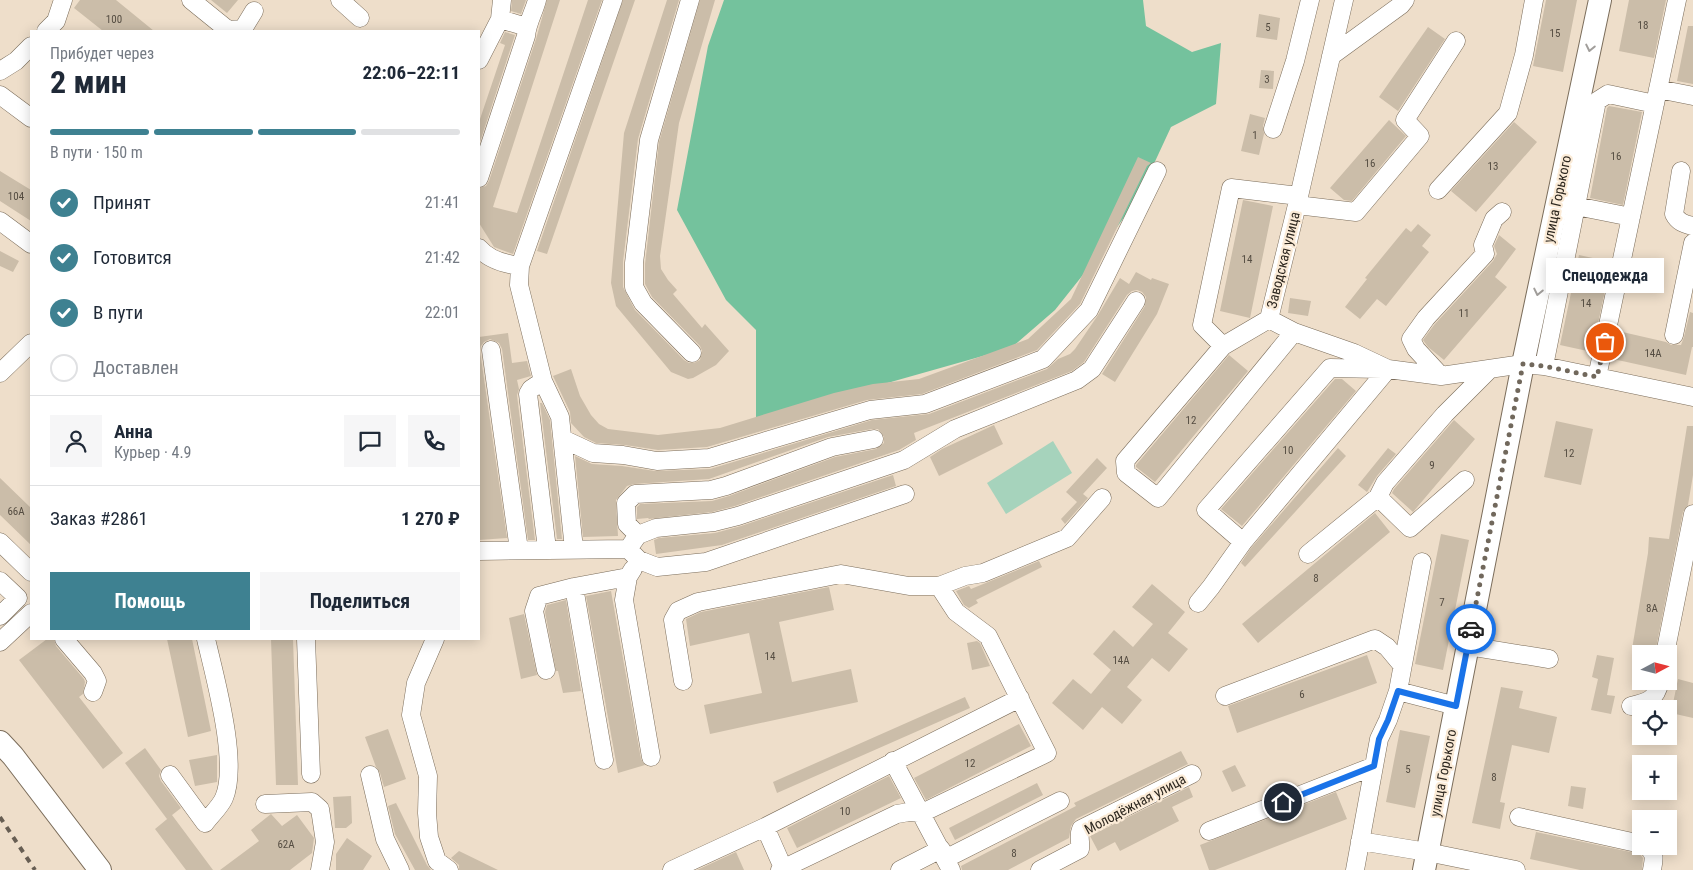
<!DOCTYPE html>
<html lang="ru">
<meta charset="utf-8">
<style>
body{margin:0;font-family:"Roboto Condensed",sans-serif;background:#f6f6f7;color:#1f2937;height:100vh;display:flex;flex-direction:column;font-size:19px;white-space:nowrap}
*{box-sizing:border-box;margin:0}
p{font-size:16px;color:#747a83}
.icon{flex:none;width:28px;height:28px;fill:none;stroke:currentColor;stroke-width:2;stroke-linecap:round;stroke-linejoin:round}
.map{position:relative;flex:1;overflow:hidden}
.sheet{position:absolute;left:30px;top:30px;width:450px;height:610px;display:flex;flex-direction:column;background:#fff;border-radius:0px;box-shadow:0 2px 12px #0003}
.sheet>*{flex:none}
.needle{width:32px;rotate:83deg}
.buttons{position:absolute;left:1632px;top:645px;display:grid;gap:10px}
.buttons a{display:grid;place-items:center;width:45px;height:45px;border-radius:0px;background:#fff;box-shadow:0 2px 12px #0003;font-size:25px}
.pin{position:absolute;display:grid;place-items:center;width:42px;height:42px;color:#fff;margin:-21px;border:2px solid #fff;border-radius:50%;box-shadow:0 1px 5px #0007}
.courier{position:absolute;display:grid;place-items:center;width:50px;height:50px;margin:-25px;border:4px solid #1a73e8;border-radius:50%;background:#fff;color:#222;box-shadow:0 1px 6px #0007}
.bubble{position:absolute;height:35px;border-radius:0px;background:#fff;box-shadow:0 2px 12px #0003;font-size:16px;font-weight:700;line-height:35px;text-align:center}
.head em{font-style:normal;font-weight:700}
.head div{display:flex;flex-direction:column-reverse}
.head{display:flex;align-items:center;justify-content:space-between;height:85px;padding:0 20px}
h1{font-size:32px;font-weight:700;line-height:38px}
.bar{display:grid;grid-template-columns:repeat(4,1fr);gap:8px 5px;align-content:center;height:60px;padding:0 20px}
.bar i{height:6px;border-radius:4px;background:#e0e1e3}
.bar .selected{background:#3e8191}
.bar p{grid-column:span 4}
.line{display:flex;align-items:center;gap:12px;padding:0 20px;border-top:1px solid #e0e1e3}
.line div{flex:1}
.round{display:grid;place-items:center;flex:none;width:52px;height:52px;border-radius:0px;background:#f6f6f7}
ol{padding:0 20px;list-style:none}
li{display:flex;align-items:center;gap:15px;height:55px}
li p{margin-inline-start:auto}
li .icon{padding:5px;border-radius:50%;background:#3e8191;color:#fff;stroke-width:4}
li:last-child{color:#747a83}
li i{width:28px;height:28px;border:2px solid #e0e1e3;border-radius:50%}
.button{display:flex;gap:10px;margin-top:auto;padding:10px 20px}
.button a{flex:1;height:58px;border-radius:0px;background:#3e8191;color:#fff;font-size:20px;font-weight:700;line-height:58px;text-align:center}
.button a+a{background:#f6f6f7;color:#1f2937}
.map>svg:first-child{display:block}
</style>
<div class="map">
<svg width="1693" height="870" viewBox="0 0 1693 870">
<rect width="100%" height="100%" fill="#eedeca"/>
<path fill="#a6d3bc" d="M1053 441 1072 473 1006 514 987 483Z"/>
<path fill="#74c29d" d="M724 0H1143L1146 26 1192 52 1221 43 1216 104 1171 127 1139 196 1086 271 1055 310 1011 348 852 393 756 424V330L726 300 677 210 708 46Z"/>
<path fill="#cbbda9" d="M80 0H116L154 31H103L74 8Z
M211 0H238L227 13Z
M512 0H526L521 14 511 11Z
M547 0H560L493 207 517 213 588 0H602L513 254 494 247 479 223V188L486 186 489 181 536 39Z
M623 0H635L547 254 537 251Z
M667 0H679L638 139 623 262V287L635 310 684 360 689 363H694L700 360 702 351 700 346 652 297 645 284V264L659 142 700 0H715L679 123 660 256 661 269 668 280 677 290 673 294 702 328 705 324 729 351 716 365 693 378 688 379 671 372 616 306 611 283 624 133Z
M1546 0H1577L1563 72 1533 66Z
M1629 0H1666L1654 58 1619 51Z
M1259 14 1280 18 1277 40 1256 37Z
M1688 26H1693V84L1677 81Z
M1428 27 1445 39 1398 111 1379 97Z
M505 32 515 35 479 145V122L505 45 500 43Z
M1261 70 1274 71 1273 89 1259 88Z
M1609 106 1642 112 1623 205 1590 198 1607 108Z
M1250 114 1265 118 1263 126 1264 134 1259 155 1241 151Z
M1389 120 1406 136 1352 201 1344 200 1330 188Z
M1514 122 1537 142 1476 212 1451 191Z
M1138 157 1151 163 1147 166 1080 304 1037 350 922 394 867 400 707 447 658 450 625 445 596 443 584 437 571 423 570 412 553 376 571 369 580 396 591 415 599 424 608 429 658 435 720 428 834 393 873 384 919 379 1028 339 1071 299Z
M0 171 31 190V221L0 201Z
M1243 200 1273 206 1250 318 1220 311Z
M1418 224 1431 235 1422 246 1429 252 1386 306 1377 299 1360 319 1345 307 1367 279 1365 278 1406 228 1411 232Z
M1499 235 1516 249 1495 277 1507 287 1444 360 1428 347 1423 340 1434 325 1493 261 1497 254 1494 246Z
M0 251 19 261 13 272 0 266Z
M1579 255 1611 262 1592 352 1560 345Z
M1136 272 1151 280 1152 278 1169 284 1157 314 1115 382 1102 374 1145 306 1146 297 1142 292 1137 290 1132 291 1127 295 1084 362 1072 371 914 433 916 440 899 450 735 506 712 512 649 519 648 518 637 519V507L640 504 712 501 729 496 835 457 876 449 884 443V437L878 429H872L828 437 709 479 634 484 627 486 616 500 618 536 583 537 575 456 592 464 622 466 655 471 710 469 872 420 929 414 1047 369 1058 359 1070 354 1075 349 1098 315 1120 278 1129 284Z
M1290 298 1311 301 1308 316 1288 313Z
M1690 312 1693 313V347H1692L1686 375 1613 359 1614 356H1612L1618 331 1666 342 1671 345H1681L1684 337Z
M508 333 512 363 527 361 531 376 517 380 519 389 517 395 535 540H528L502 349 499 343 490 339 484 342 481 346 480 351 507 538 479 540V337Z
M1229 355 1248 371 1155 482 1136 467V465Z
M1335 379H1342L1356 391 1242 526 1221 509Z
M540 403H542L550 420 562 539H557Z
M1454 420 1475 439 1413 512 1392 493 1394 489Z
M1556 421 1593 429 1581 485 1544 477Z
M994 425 1003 444 939 476 930 457 942 449Z
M1687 426H1693V475L1688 505 1683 512 1655 653 1632 649 1648 553 1649 537 1669 539Z
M1338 448 1346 456 1245 567 1241 563 1251 548Z
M1388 448 1396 454 1377 476 1367 492 1358 485Z
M1097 458 1107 468 1083 494 1088 498 1065 524 1061 519 1077 502 1066 492Z
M893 475 896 486 722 545 656 554 654 540 659 538 715 533 741 526Z
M0 478 31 508V545L0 515Z
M1375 513 1390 532 1258 643 1242 624Z
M1441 534 1469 540 1443 670 1415 664Z
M1039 561 1042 567 976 600 978 603 969 608 964 605 956 591 969 586 971 589Z
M1152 584 1185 612 1168 633 1188 649 1169 672 1152 658 1127 687 1142 700 1122 724 1102 707 1083 730 1052 703 1073 679 1091 694 1111 670 1093 654 1114 630 1133 647 1153 624 1132 607Z
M829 587 834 610 779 622 792 682 851 669 858 702 710 734 704 705 762 693 749 633 690 646 686 619 701 612Z
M611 591 641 759 645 765 618 773 586 596Z
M566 600 581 691 563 693 558 671H556L545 612 547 605Z
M524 614 537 675 521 679 509 618Z
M47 639H54L56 646 84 679 85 682 83 694 79 697 123 753 103 769 19 660Z
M167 639H192L211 731 188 737Z
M271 639H293L298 785H276Z
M977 641 980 643 990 666 972 670 967 643Z
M1367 655 1377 683 1237 733 1228 706Z
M1597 655 1614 658 1607 695 1615 696 1611 714 1591 710 1598 679 1592 677Z
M1678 679 1693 683V718L1671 713Z
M1501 687 1523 691 1519 708 1557 717 1549 753 1512 745 1500 802 1505 803 1500 829 1472 823Z
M965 697 970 708 777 793 773 782Z
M1019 724 1031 746 926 800 914 778Z
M388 729 406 779 384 787 380 773 376 767 365 737Z
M1400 730 1430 736 1415 808 1386 802Z
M145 748 161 770 159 776 161 781 181 808 167 819 125 763Z
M1181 751 1188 764 1076 819 1071 826 1069 838 1008 870H962L961 866 1076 806 1074 803Z
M217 755V782L195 786 189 760Z
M1235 765 1246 786 1232 792 1222 771Z
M889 776 901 798 797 848 787 828Z
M1037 783 1043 795 955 840 949 828Z
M1571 786 1586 788 1583 809 1568 806Z
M1189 787 1193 797 1172 807 1179 821 1120 851 1115 842 1098 851 1090 836Z
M1336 792 1347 819 1215 870H1209L1200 845Z
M351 796 352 823 346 828H335L333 797Z
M396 803 427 865 431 870H415L395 834 388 806Z
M271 814 282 826 297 815 314 838 312 853 290 870H220L259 841 251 830Z
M172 815 213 870H186L155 829Z
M1536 832 1640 854 1643 858 1642 870H1580L1530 859Z
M347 838 372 856 363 870H336V854Z
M459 851 498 870H459V865L451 858Z
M736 852 744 870H697Z"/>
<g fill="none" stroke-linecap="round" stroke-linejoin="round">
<g stroke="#7b6d5b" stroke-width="19">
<path id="minor" d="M191 0 228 30 243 29 254 11
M340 0 360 18
M502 0 500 19 520 25 527 26
M690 0 649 140 634 263V287L643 303 692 353
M1344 0 1297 205 1269 319 1294 332 1354 353 1388 369 1441 376 1523 364 1544 366 1693 397
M46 31 56 21 63 0
M1331 56 1401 5 1405 0
M479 60 500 19
M0 71 16 61 31 46
M1658 89 1693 96
M0 95 31 118
M1273 129 1295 61 1310 0
M1681 171 1674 214C1678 222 1684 224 1693 226
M479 178 526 36C527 23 534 12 537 0
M1438 190 1508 113 1524 55 1534 0
M1297 205 1356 212 1420 136 1405 120 1456 41
M1576 206 1631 217
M0 221 31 244
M479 248C489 260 504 264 520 266L613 0
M520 266 519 285 543 381 560 417 574 549
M1269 319 1223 346 1125 461 1126 473 1158 498 1294 332
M1674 335 1693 243
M1223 346 1202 325 1231 188 1299 196
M491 350 519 550
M1544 366 1597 101 1608 94 1655 104
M0 373 31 343
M1441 376 1416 349 1411 339 1426 318 1485 254 1483 245 1494 219 1502 212
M1597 377 1677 0
M543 381 531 389 528 394 547 549
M563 439 593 453 623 455 657 461 709 458 870 410 925 404 1043 359 1089 310 1157 171
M905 494 706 562 657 567 639 560 628 549 638 535 656 528 714 522 738 516 904 460 955 429 1077 380 1092 369 1136 301
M1378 497 1410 528 1465 480
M638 535 627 524 626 503 635 494 711 490 726 486 832 447 874 439
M0 542 31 572
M1243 542 1206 510 1330 368 1382 369
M479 551 628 549
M1308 554 1378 497 1385 483 1445 414 1490 369
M633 569 628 577 624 600 651 757
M0 581 18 598 0 616
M1198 603 1211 587 1243 542 1388 369
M64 639 93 673 97 681 93 692
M306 639 311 774
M435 639 416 683 411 715 428 776 427 813 429 837 437 861 449 870
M0 642 31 613
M1468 646 1549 659
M1665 654 1693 514
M546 670 534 611 539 596 574 587
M683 681 673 620 678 611 698 602 841 574 909 586H939L965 576 983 573 1067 538 1102 498
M1398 691 1456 706
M1225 696 1375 639 1387 647 1402 665
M1631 706C1648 702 1656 700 1660 681
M604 760 574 587 628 577
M893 761 951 870
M170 775 205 823C211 815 220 807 224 798 239 763 215 678 206 639
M370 775 385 839 400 870
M265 804 312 802 320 809 325 842 320 870
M1519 817 1641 844
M765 827 784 870
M1209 831 1374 766
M1360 841 1427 852 1516 870
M1646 846C1656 853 1654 859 1652 870
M945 859 1060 801
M672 870 765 827 1020 698
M780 870 897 814 909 812 922 813 1047 753 988 636 956 612 939 586
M900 870 941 849
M1040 870 1080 849C1081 842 1078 836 1081 829L1192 774
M1355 870 1379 739 1388 720 1398 691 1422 562"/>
</g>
<g stroke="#7b6d5b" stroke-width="24">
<path id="major" d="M0 742 13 756 100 870
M1424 870 1523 364 1600 0"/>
</g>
<use href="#minor" stroke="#fff" stroke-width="18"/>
<use href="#major" stroke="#fff" stroke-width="22"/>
<path stroke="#675e53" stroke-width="4" stroke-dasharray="6 6" stroke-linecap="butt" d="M0 817 35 870"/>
</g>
<defs><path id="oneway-chevron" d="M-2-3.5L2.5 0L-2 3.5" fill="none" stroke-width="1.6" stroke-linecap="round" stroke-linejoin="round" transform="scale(1.25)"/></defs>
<g stroke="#a19e9b">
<use href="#oneway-chevron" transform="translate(1590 48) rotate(102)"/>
<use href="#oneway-chevron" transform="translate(1538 292) rotate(102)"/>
</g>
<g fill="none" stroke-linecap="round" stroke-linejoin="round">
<path stroke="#71685c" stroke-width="5" stroke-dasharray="0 9" d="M1471 629 1523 364 1544 366 1597 377 1605 342"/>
<path stroke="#1a73e8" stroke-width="6" d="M1283 802 1374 766 1379 739 1388 720 1398 691 1456 706 1471 629"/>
</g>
<g text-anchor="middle" stroke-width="4.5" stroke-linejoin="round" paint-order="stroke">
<g font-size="11" fill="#554d42">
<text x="114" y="23">100</text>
<text x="1643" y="29">18</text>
<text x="1268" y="31">5</text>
<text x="1555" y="37">15</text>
<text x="1267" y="83">3</text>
<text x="1255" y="139">1</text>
<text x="1616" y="160">16</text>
<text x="1370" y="167">16</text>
<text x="1493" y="170">13</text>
<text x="16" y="200">104</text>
<text x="1247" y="263">14</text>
<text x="1586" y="307">14</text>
<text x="1464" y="317">11</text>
<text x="1653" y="357">14А</text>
<text x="1191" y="424">12</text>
<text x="1288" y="454">10</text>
<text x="1569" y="457">12</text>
<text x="1432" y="469">9</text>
<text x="16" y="515">66А</text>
<text x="1316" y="582">8</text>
<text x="1442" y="606">7</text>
<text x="1652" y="612">8А</text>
<text x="770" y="660">14</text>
<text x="1121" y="664">14А</text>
<text x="1302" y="698">6</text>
<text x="970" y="767">12</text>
<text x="1408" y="773">5</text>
<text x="1494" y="781">8</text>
<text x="845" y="815">10</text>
<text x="286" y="848">62А</text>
<text x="1014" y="857">8</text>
</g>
<g font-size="14" fill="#2e2820" stroke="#fbebd7">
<text transform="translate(1557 199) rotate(-78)" y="5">улица Горького</text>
<text transform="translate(1283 260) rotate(-76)" y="5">Заводская улица</text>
<text transform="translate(1443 773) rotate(-79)" y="5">улица Горького</text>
<text transform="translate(1135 804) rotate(-28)" y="5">Молодёжная улица</text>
</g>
</g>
</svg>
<div class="buttons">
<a><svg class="needle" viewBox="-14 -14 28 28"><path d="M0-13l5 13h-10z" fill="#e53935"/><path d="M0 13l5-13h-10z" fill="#747a83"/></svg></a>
<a><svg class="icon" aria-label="locate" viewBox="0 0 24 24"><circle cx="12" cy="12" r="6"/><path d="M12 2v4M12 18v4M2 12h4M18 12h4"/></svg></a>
<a>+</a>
<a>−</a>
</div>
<div class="pin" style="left:1605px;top:342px;background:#ea580c"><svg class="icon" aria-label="bag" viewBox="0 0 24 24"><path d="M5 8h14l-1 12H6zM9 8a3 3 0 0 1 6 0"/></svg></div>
<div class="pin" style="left:1283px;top:802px;background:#1f2937"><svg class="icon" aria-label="home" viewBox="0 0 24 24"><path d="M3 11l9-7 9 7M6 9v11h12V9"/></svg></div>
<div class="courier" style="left:1471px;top:629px"><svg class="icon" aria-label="car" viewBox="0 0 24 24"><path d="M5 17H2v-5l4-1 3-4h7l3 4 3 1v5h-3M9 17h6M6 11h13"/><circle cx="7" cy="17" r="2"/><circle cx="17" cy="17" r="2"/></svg></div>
<div class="bubble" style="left:1546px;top:258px;width:118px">Спецодежда</div>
<section class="sheet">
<div class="head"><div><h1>2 мин</h1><p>Прибудет через</p></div><em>22:06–22:11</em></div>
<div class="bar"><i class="selected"></i><i class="selected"></i><i class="selected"></i><i></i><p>В пути · 150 m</p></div>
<ol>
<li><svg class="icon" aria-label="check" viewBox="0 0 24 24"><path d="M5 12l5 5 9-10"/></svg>Принят<p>21:41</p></li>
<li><svg class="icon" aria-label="check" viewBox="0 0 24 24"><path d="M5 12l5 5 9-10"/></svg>Готовится<p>21:42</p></li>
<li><svg class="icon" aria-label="check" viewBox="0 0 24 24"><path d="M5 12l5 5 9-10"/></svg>В пути<p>22:01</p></li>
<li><i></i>Доставлен</li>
</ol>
<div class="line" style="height:90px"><a class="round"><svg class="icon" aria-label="person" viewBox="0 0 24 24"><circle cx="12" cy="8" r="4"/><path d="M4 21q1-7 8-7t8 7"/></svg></a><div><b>Анна</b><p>Курьер · 4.9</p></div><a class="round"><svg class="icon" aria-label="chat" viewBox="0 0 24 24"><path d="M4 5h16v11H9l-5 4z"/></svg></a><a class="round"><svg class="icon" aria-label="phone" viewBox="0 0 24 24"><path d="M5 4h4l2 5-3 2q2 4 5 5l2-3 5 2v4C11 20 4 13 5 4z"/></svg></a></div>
<div class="line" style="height:65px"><div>Заказ #2861</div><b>1 270 ₽</b></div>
<div class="button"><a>Помощь</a><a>Поделиться</a></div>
</section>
</div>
